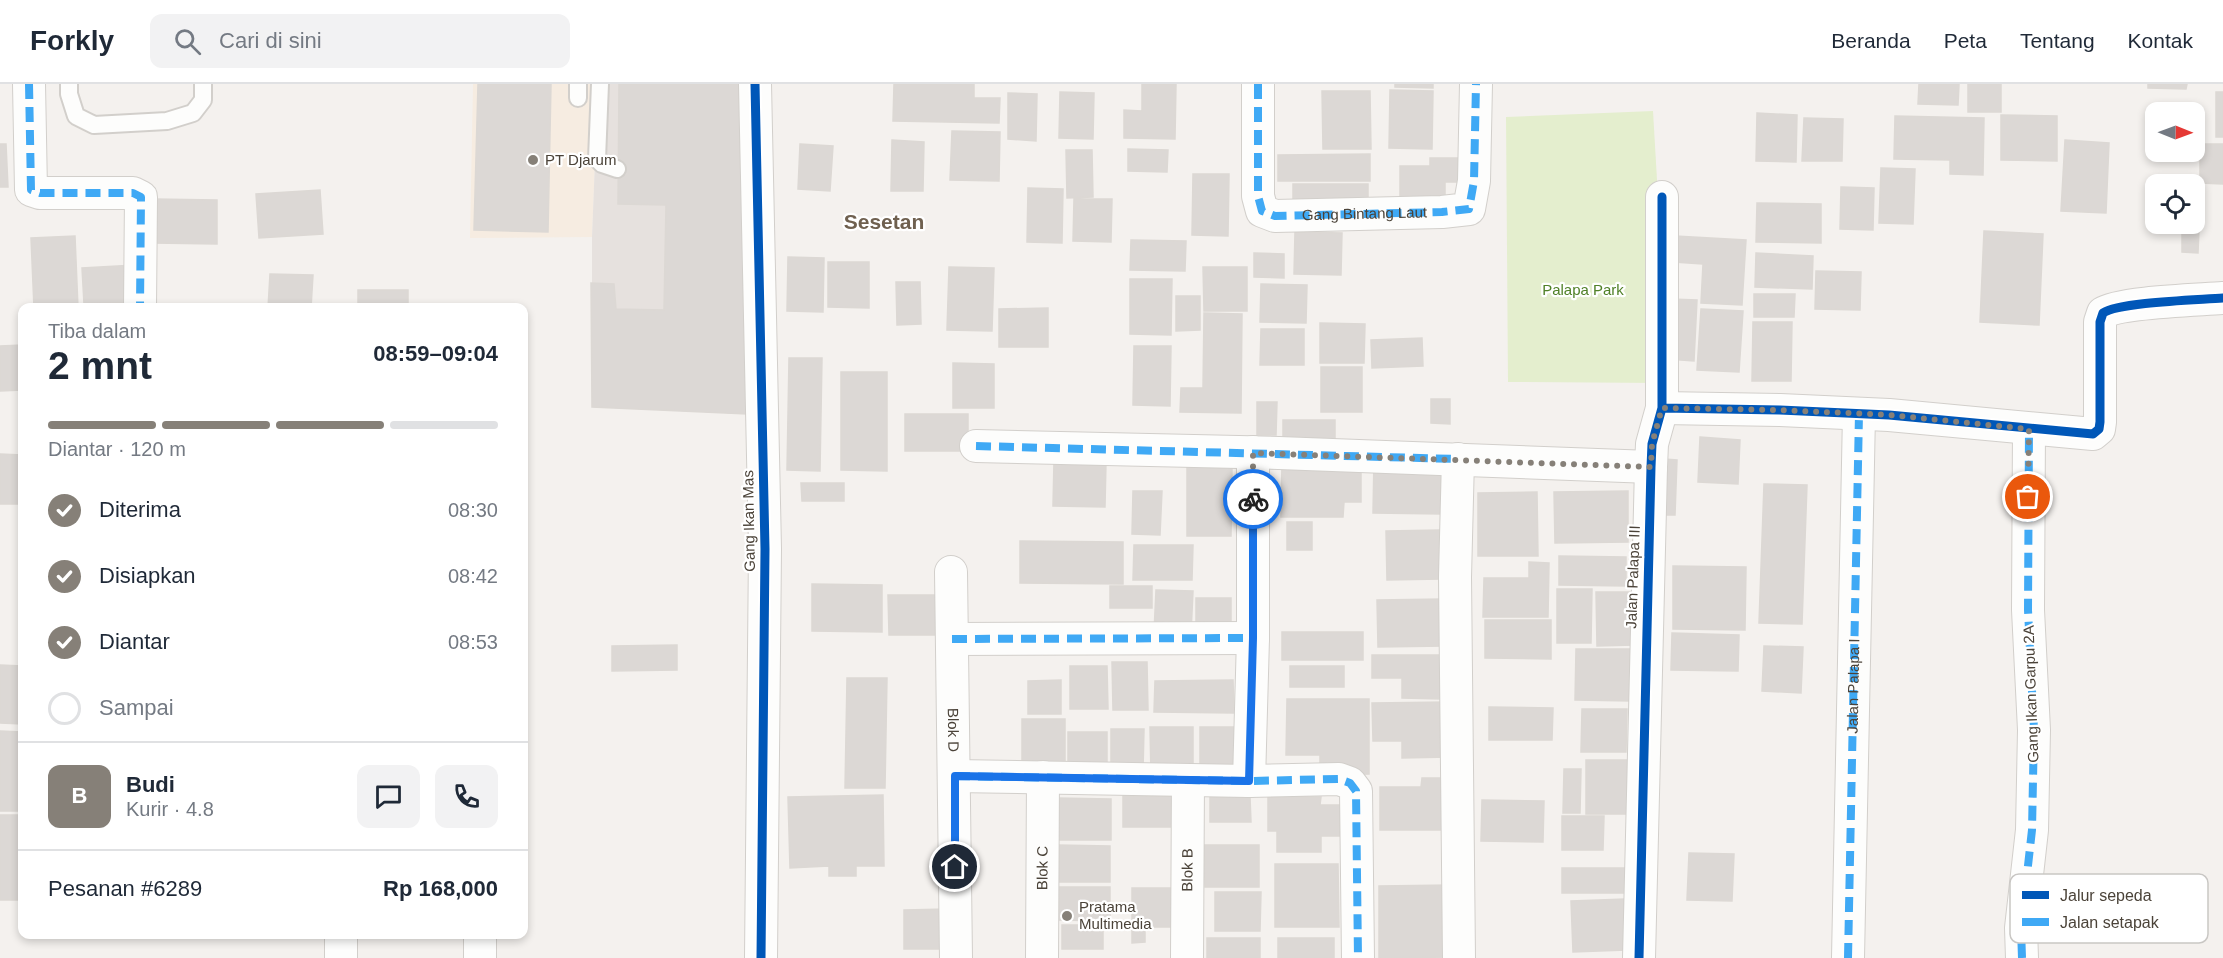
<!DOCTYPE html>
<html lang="id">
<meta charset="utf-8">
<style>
body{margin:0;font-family:Arial,sans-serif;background:#f2f2f3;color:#1f2937;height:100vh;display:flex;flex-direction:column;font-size:22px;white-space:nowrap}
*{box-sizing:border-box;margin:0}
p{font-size:20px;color:#747a83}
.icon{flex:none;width:33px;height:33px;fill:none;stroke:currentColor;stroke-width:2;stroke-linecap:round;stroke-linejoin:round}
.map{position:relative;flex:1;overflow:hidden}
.side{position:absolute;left:18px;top:219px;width:510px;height:636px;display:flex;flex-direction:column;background:#fff;border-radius:12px;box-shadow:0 3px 9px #0003}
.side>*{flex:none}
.needle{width:39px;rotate:91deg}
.buttons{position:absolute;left:2145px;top:18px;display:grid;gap:12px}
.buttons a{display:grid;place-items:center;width:60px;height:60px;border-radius:12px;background:#fff;box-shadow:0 3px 9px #0003;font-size:30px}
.pin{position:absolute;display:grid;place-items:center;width:51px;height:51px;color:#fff;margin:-26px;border:3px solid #fff;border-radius:50%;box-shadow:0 2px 6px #0007}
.courier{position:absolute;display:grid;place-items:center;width:60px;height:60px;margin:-30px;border:4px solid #1a73e8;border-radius:50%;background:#fff;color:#222;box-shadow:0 2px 8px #0007}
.overview em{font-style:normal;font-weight:700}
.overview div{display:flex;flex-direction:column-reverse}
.overview{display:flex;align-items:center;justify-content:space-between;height:102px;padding:0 30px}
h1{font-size:39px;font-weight:700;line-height:45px}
.bar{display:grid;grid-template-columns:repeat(4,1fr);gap:9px 6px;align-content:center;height:72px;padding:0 30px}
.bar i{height:8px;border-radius:4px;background:#e0e1e3}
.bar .selected{background:#868078}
.bar p{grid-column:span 4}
.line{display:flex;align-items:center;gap:15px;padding:0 30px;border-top:2px solid #e0e1e3}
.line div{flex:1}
.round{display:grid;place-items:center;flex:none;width:63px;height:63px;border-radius:12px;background:#f2f2f3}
ol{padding:0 30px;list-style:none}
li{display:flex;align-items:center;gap:18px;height:66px}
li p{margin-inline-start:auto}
li .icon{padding:6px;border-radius:50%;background:#868078;color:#fff;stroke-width:4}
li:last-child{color:#747a83}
li i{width:33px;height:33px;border:3px solid #e0e1e3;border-radius:50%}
header{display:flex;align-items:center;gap:36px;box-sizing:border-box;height:84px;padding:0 30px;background:#fff;border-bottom:2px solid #e0e1e3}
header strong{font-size:28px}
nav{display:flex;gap:33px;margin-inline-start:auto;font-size:21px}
.search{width:420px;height:54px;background:#f2f2f3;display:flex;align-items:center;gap:15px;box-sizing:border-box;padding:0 21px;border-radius:12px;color:#747a83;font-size:22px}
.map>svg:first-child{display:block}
</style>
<header>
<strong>Forkly</strong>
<div class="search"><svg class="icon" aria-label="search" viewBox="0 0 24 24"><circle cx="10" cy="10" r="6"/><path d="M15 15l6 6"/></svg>Cari di sini</div>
<nav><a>Beranda</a><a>Peta</a><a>Tentang</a><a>Kontak</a></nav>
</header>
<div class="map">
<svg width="2223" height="874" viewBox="0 0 2223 874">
<rect width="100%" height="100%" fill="#f4f1ee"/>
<path fill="#f6ece1" d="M473 0H598L592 153 470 154Z"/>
<path fill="#e6e1de" d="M598 0H746L747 330 592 323V153Z"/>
<path fill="#e4eece" d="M1653 27 1658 113 1659 299 1508 298 1506 33Z"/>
<path fill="#dcd8d5" stroke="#dcd8d4" stroke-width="1.5" d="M478 0H551L548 148 474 146Z
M619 0H746L747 330 592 323 591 199 614 200 616 225 664 226 666 121 618 120Z
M894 0H974V14H1000L999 39 893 37Z
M1142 0H1176L1175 55 1124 54V26L1142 27Z
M1395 0H1433V4L1395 3Z
M1919 0H1959L1958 21 1918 20Z
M1968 0H2001V28H1968Z
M2148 0H2187L2186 5 2148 4Z
M1390 6 1433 7 1432 65 1389 64Z
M1322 7H1370L1371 65H1323Z
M1060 8 1094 9 1093 55 1059 54Z
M2216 8H2223V53H2216Z
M1008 9 1037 10 1036 57 1008 55Z
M1757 29 1797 31 1796 78 1756 77Z
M2001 31 2057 32V77L2001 76Z
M1895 32 1984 34 1983 91 1950 90V76L1894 75Z
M1804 34 1843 35 1842 77H1802Z
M952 47 1000 48 999 97 950 96Z
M892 56 924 58 923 107H891Z
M2065 56 2109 59 2106 129 2061 127Z
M0 60H6L8 103H0Z
M800 60 833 62 830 107 798 105Z
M2200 60H2223V100L2200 99Z
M1128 65 1168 66 1167 88 1128 87Z
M1066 66H1092L1093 113 1067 114Z
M1370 70V97H1278V71Z
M1430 74H1469L1468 98H1445V113H1400V82H1430Z
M1881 84 1915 85 1913 140 1879 139Z
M1193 90H1229L1228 152 1192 151Z
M1293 100H1368V128H1293Z
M1841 103 1874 104 1873 146 1840 145Z
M1028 104 1063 105 1062 159 1027 158Z
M320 106 323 150 259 154 256 110Z
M154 115 217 116V160L153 159Z
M1074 115H1112L1111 158 1073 157Z
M1757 119 1821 120V159L1756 158Z
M2182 145H2199L2198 169 2182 168Z
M1984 147 2043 150 2039 241 1980 238Z
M1295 148 1342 149 1341 191 1294 190Z
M75 152 78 224H34L31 154Z
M1675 152 1746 156 1742 221 1701 219 1703 180 1674 178Z
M1131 156 1186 157 1185 187 1130 186Z
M1254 169 1284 170V194L1254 193Z
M1756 169 1813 172 1812 205 1755 203Z
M788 173 824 174 823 228 787 227Z
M828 178H869V224L828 223Z
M135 181 136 218 84 220 82 184Z
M949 183 994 184 992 247 947 246Z
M1203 183H1247V227H1204Z
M1816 187 1861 188 1860 226 1815 225Z
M270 190 313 191 311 224H268Z
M1130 195H1172L1171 251 1130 250Z
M896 198H920L921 240 897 241Z
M1261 200 1307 201 1306 239 1260 238Z
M358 206H408V224H358Z
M1754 210H1795L1794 233H1754Z
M1176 212H1200V246L1176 247Z
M1670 215 1697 216 1694 277 1667 275Z
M1048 224V263H999V225Z
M1701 225 1743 227 1739 288 1697 286Z
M1204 229 1242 230 1241 329 1180 328 1181 304H1203Z
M1753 238H1792L1791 297H1752Z
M1320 239 1365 240 1364 279H1320Z
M1261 245H1304V281H1260Z
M1422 254 1423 282 1372 284 1371 256Z
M22 261V306L0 307V262Z
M1134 262H1171L1170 322 1133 321Z
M789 274H822L820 387 787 386Z
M953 279 994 280V324H953Z
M1321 283H1362V328H1321Z
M841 288H887V387L841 386Z
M1431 315H1450V340L1431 339Z
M1257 318H1277L1276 351H1257Z
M905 330H968V367H905Z
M1283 336H1335V366L1283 365Z
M1700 353 1740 356 1738 400 1698 398Z
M0 370 22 371V420H0Z
M1664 375 1677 376 1675 431H1662Z
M1374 376 1443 377 1442 430 1373 429Z
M1054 377 1106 378 1105 423 1053 422Z
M1282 378 1361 379V418H1344L1343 433H1281Z
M1187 381 1232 382 1231 452H1187Z
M801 399H844V417H802Z
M1764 400 1807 401 1802 540 1759 539Z
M1133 407H1162L1160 451 1132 450Z
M1628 407V458L1555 459 1554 408Z
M1537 408 1538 472H1478V409Z
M1287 438H1312V466H1287Z
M1440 446 1441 495 1387 496 1386 447Z
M1020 457 1123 458V500L1020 499Z
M1134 461H1193L1192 496H1133Z
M1559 472 1626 473V502L1559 501Z
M1529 478 1549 479 1548 533H1483L1484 494H1529Z
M1673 482 1746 483 1745 546 1673 545Z
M812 500 882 501V548L812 547Z
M1110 502H1152V524H1110Z
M1557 505H1592L1591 559H1557Z
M1156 506 1193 507 1191 550 1154 549Z
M1596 508H1633L1634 561 1597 562Z
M888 511H937V551H889Z
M1196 514H1231V548H1196Z
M1443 515 1444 562 1378 563 1377 516Z
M1485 536H1551V575L1485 574Z
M1282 548H1363V576H1282Z
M1672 549 1739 551 1738 587 1671 586Z
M677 561V586L612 587V562Z
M1764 562 1803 563 1801 609 1762 607Z
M1576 565H1631V617L1575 616Z
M1372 571H1440L1441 615 1402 614V594H1372Z
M1112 578H1147L1148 626H1113Z
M0 581 22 582V640L0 639Z
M1070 582H1107L1108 625H1070Z
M1290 582H1344V603H1290Z
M847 594H887L885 704H845Z
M1061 596V630H1028V597Z
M1233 596 1234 629 1154 628 1155 597Z
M1287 615H1369V690L1320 691V671H1286Z
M1448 618 1449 673 1402 674V657H1373L1372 619Z
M1489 623 1553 624 1552 656H1489Z
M1582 625H1627L1626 668H1581Z
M1022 635H1065V683H1022Z
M1150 643H1193V690H1151Z
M1200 643H1238L1237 690H1200Z
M1111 645H1144L1143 687H1111Z
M0 647 22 648V727H0Z
M1068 648H1107V683H1068Z
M1586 676H1635V730H1586Z
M1564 685H1581L1580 729H1563Z
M1422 694H1449L1450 746H1380V703H1421Z
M883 711 884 782H856V792H829V782L790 784 788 713Z
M1123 712H1178V743H1123Z
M1210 713H1250L1251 738H1210Z
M1268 713H1321L1320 721H1341L1340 752H1321V768H1277V747H1268Z
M1056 714 1111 715V756H1057Z
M1482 716 1544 717 1543 758 1481 757Z
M0 731H22V816H0Z
M1562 732H1604L1603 766H1562Z
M1057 761 1110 762V798H1057Z
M1204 761H1259V803H1205Z
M1689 769 1734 770 1732 817 1687 816Z
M1275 780H1338L1339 843H1275Z
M1562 784H1630V809H1562Z
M1451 801 1452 873 1379 874V802Z
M1057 803H1110V837L1057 836Z
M1132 804H1172L1173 843H1145V858L1132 859Z
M1215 808H1261L1260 847H1215Z
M1625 815 1626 866 1573 868 1571 817Z
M947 825 948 865H904V826Z
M1062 841H1103V865H1062Z
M1207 854H1260V874H1207Z
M1278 854H1334V874H1278Z"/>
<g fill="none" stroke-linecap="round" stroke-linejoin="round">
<g stroke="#d2cfcb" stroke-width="20">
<path id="service" d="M69 0V10L76 32 94 41 167 37 193 29 203 16V0
M600 0 597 75 602 80 617 85
M578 14V0"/>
</g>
<g stroke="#d2cfcb" stroke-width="34">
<g id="minor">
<path d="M29 0 31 106 40 109H133L141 113 140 224"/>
<path d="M755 0 765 465 761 874"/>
<path id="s1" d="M1258 0V112L1262 127 1275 132 1442 128 1469 125 1474 97 1476 0"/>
<path d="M1662 324 1780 326 1889 331 2093 350 2099 345 2100 338V238L2103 229C2119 218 2199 216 2223 214"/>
<path d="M976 362 1279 369 1651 383"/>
<path d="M1458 375 1455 493 1459 874"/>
<path id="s2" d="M951 488 956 874"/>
<path d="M952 555 1253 554"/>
<path d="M955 692 1249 697 1339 695 1350 699 1356 707 1358 874"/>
<path d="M1249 697 1253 554V368"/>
<path d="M480 850V874"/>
<path d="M341 874V850"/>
<path id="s3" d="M1042 874 1043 693"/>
<path id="s4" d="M1187 874 1188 696"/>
<path d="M1639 874 1651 383 1652 360 1662 324V113"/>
<path d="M1848 874 1859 330"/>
<path d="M2022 874 2021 844 2032 746 2034 646 2028 526 2029 345"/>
</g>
</g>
<use href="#service" stroke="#fdfdfc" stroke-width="16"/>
<use href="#minor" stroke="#fdfdfc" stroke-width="32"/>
<g stroke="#3fa9f5" stroke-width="8" stroke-dasharray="15 8" stroke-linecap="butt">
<path d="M29 0 31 106 40 109H133L141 113 140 224"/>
<path d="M1258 0V112L1262 127 1275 132 1442 128 1469 125 1474 97 1476 0"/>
<path d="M976 362 1458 375"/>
<path d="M952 555 1253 554"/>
<path d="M955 692 1249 697 1339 695 1350 699 1356 707 1358 874"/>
<path id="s5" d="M1848 874 1859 330"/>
<path d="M2022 874 2021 844 2032 746 2034 646 2028 526 2029 345"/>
</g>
<g stroke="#fff" stroke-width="13">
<path id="cycleway" d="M755 0 765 465 761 874
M1662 324 1780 326 1889 331 2093 350 2099 345 2100 338V238L2103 229C2119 218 2199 216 2223 214
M1639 874 1651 383 1652 360 1662 324V113"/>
</g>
<use href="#cycleway" stroke="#0057b8" stroke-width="9"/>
</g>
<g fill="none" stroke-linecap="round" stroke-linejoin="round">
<path stroke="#868078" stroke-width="6" stroke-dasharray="0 10.8" d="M1253 415V369L1651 383 1652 360 1662 324 1780 326 1890 331 2029 345 2028 413"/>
<path stroke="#1a73e8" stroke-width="8" d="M955 783V692L1249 697 1253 554V415"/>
</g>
<g fill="#868078" stroke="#fff" stroke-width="2">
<circle cx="533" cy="76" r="6"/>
<circle cx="1067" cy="832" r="6"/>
</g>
<g text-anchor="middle" stroke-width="4.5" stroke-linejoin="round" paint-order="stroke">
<g font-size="15" fill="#4b4339" stroke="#fff" text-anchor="start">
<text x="545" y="81">PT Djarum</text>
<text x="1079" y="828">Pratama<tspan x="1079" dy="17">Multimedia</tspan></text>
</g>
<g font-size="15" fill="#4b4339" stroke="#fff">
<text dy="5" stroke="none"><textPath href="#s1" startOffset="231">Gang Bintang Laut</textPath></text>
<text transform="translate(749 437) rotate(-91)" y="5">Gang Ikan Mas</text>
<text transform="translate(1633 493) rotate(-88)" y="5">Jalan Palapa III</text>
<text dy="5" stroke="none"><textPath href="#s5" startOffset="272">Jalan Palapa I</textPath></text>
<text transform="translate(2031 610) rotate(-92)" y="5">Gang Ikan Garpu 2A</text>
<text dy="5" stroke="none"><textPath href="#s2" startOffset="158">Blok D</textPath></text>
<text dy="5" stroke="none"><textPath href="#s3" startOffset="90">Blok C</textPath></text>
<text dy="5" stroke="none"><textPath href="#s4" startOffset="88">Blok B</textPath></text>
</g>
<g font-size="15" fill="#508128" stroke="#fff">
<text x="1583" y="211">Palapa Park</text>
</g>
<g font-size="21" font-weight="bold" fill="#6f604f" stroke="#fff">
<text x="884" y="145">Sesetan</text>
</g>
</g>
<rect x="2010" y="790" width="198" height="69" rx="9" fill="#fff" stroke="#c9c7c4" stroke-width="1.5"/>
<rect x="2022" y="807" width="27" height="8" fill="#0057b8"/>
<rect x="2022" y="834" width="27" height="8" fill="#3fa9f5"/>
<g font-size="16" fill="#4b4339">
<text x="2060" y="817">Jalur sepeda</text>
<text x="2060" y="844">Jalan setapak</text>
</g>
</svg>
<div class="buttons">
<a><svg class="needle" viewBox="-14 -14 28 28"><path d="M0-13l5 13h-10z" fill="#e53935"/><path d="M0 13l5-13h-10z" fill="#747a83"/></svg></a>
<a><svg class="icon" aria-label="locate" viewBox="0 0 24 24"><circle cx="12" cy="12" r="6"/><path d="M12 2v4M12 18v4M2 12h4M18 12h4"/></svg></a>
</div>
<div class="pin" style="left:2028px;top:413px;background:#ea580c"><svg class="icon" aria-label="bag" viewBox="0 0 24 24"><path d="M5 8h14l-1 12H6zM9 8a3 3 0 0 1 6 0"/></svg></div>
<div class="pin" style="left:955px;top:783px;background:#1f2937"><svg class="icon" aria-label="home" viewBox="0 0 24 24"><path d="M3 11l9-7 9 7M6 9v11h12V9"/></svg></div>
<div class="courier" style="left:1253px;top:415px"><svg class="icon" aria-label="bike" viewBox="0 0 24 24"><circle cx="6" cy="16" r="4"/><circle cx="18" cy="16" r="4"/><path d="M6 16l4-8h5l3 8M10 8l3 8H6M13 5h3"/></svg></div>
<section class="side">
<div class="overview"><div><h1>2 mnt</h1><p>Tiba dalam</p></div><em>08:59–09:04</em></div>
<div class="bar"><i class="selected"></i><i class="selected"></i><i class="selected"></i><i></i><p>Diantar · 120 m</p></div>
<ol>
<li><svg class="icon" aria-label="check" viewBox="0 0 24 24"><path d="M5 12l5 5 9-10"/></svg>Diterima<p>08:30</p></li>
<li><svg class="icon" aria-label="check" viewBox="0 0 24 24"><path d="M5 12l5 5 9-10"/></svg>Disiapkan<p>08:42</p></li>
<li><svg class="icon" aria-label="check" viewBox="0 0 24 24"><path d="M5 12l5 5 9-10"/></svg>Diantar<p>08:53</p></li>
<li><i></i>Sampai</li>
</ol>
<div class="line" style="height:108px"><b class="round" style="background:#868078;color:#fff">B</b><div><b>Budi</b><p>Kurir · 4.8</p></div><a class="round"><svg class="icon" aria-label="chat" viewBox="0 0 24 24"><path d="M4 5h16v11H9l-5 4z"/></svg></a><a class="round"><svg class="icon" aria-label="phone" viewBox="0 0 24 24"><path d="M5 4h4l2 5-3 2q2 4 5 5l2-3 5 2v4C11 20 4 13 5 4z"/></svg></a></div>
<div class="line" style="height:78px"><div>Pesanan #6289</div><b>Rp 168,000</b></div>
</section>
</div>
